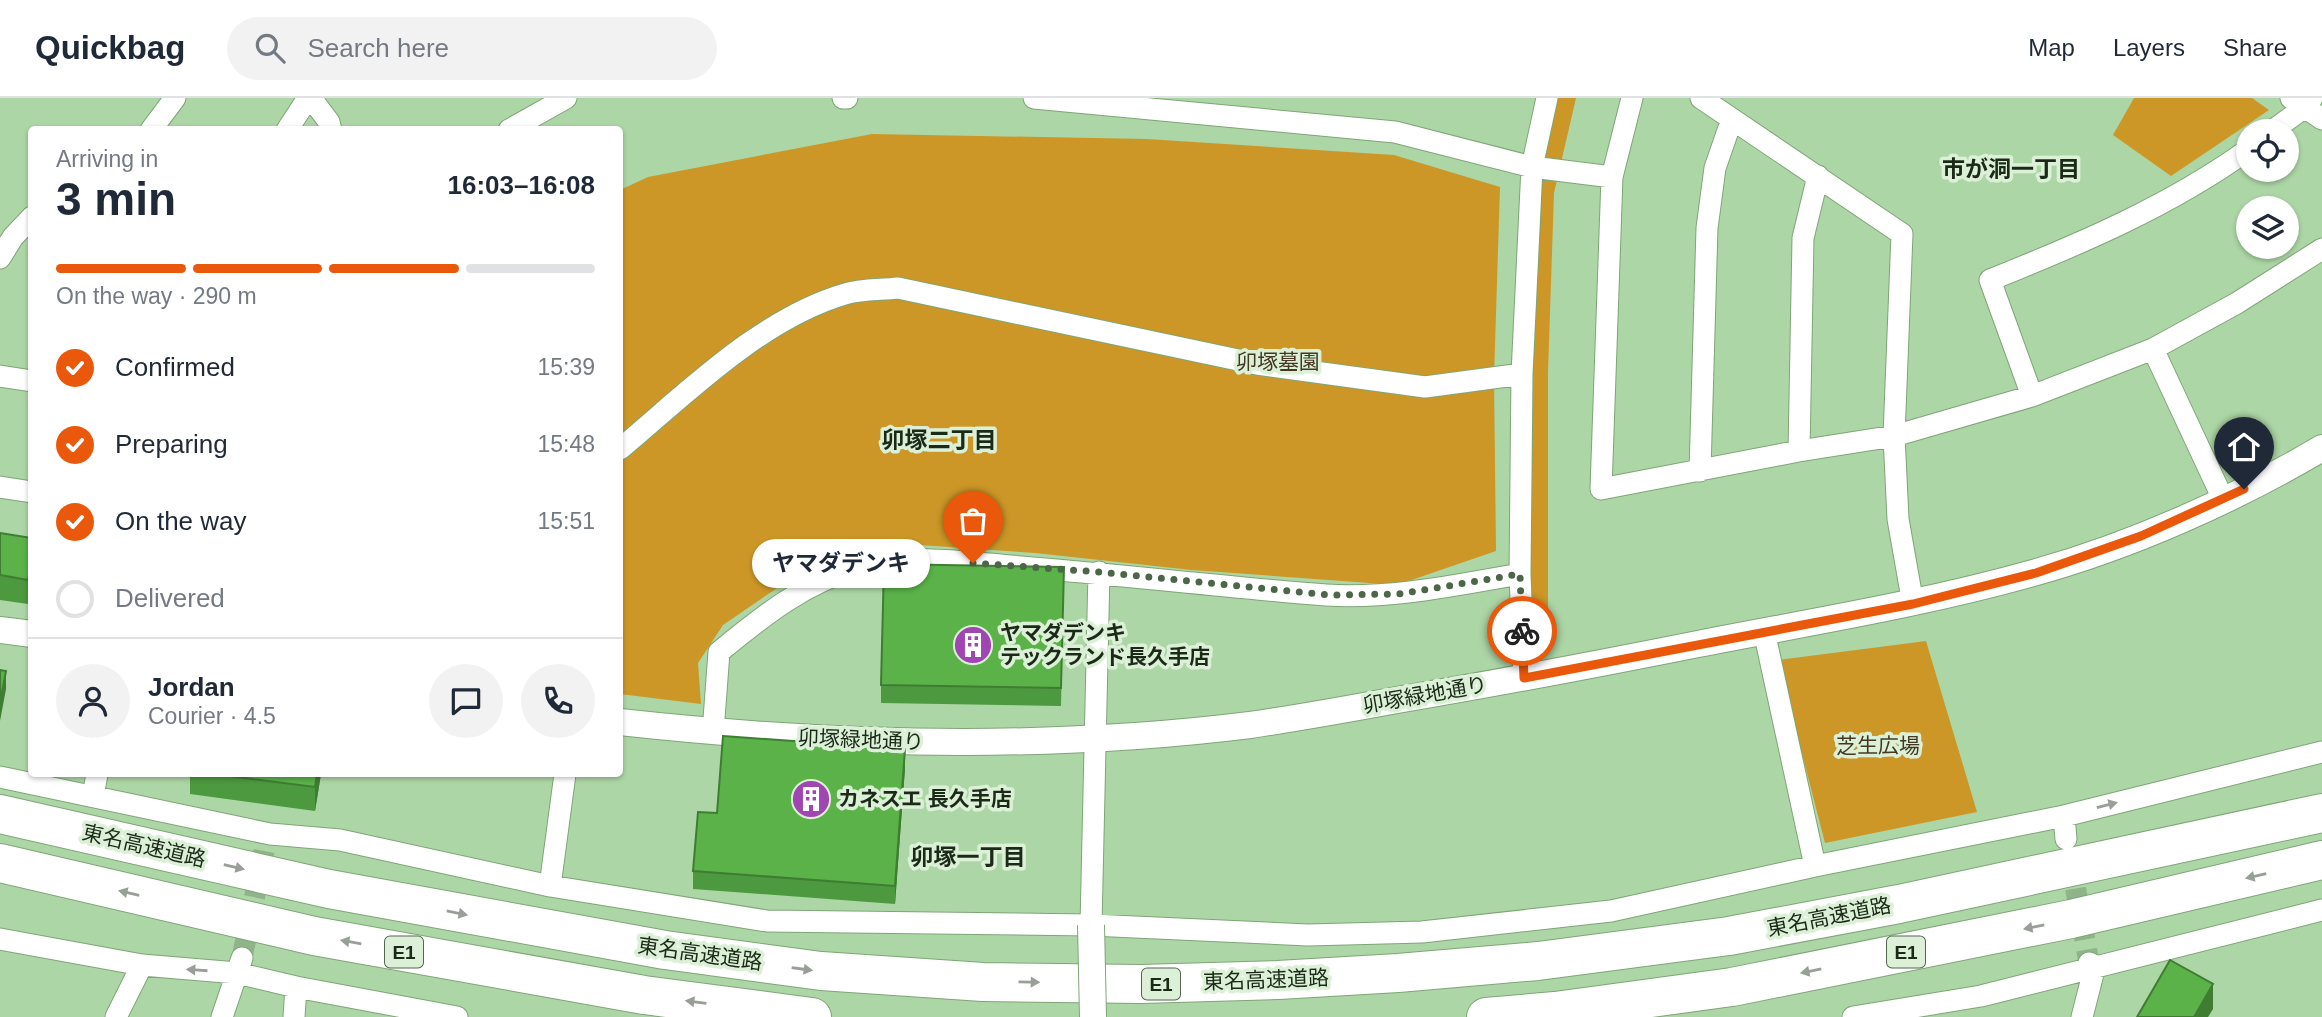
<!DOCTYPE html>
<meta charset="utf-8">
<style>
body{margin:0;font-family:Arial,"Noto Sans JP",sans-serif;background:#f2f2f3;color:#1f2937;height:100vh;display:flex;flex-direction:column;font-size:26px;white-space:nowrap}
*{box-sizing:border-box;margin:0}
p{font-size:23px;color:#747a83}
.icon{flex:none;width:38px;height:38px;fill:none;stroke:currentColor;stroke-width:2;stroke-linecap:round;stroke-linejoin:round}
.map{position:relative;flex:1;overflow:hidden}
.drawer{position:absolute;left:28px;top:28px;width:595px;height:651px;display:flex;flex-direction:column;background:#fff;border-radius:7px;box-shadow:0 2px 5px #0004}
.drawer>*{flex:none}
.controls{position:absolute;left:2236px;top:21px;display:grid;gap:14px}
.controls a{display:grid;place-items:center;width:63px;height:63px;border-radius:50%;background:#fff;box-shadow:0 2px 5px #0004;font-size:35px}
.pin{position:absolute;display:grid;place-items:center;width:60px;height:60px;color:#fff;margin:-72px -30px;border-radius:50% 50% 50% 0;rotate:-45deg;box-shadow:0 0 7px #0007}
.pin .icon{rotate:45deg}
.courier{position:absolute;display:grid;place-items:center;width:70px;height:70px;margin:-35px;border:5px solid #ea580c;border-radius:50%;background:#fff;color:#222;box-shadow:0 2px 9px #0007}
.bubble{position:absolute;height:49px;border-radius:24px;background:#fff;box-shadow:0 2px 5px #0004;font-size:23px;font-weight:700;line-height:49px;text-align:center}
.summary em{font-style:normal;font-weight:700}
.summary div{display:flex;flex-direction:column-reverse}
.summary{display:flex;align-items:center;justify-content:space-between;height:119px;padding:0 28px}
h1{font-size:46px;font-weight:700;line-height:52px}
.bar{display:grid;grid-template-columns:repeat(4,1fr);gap:10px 7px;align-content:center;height:84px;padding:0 28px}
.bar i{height:9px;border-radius:5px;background:#e0e1e3}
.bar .on{background:#ea580c}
.bar p{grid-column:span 4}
.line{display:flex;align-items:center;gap:18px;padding:0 28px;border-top:2px solid #e0e1e3}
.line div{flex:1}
.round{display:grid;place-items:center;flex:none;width:74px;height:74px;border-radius:37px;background:#f2f2f3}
ol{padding:0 28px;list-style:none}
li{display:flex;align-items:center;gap:21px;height:77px}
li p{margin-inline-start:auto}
li .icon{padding:7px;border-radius:50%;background:#ea580c;color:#fff;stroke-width:4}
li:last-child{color:#747a83}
li i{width:38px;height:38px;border:4px solid #e0e1e3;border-radius:50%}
header{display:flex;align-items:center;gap:42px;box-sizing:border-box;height:98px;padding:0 35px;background:#fff;border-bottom:2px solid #e0e1e3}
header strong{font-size:33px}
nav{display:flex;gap:38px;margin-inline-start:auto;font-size:24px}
.search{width:490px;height:63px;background:#f2f2f3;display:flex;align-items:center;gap:18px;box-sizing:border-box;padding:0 24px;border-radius:38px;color:#747a83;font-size:26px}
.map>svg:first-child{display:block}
</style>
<header>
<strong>Quickbag</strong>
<div class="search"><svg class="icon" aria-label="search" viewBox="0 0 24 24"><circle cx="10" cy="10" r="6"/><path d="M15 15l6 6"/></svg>Search here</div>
<nav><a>Map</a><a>Layers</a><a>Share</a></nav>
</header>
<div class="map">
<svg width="2322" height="919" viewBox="0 0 2322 919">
<rect width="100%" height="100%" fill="#add6a6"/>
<path fill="#cd9727" d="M1554 0H1576L1554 95 1548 274V551L1530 556 1531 273 1536 89Z
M2134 0H2252L2269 12 2171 78 2113 37Z
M872 36 1147 41 1394 57 1500 89 1494 279 1496 453 1397 487 1192 472 1035 455 889 445 799 475 723 527 698 565 701 606 620 596V92L648 79Z
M1926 543 1977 714 1825 745 1778 562Z"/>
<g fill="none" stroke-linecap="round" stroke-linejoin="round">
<path stroke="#90b489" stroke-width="21" stroke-dasharray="21 10" stroke-linecap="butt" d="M2070 760 2089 865
M242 860 264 753"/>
<g stroke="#7ea576" stroke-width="23">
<path id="minor" d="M311 0 329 24 331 32
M843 0H847
M1034 0 1395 34 1532 69 1612 79
M1632 0 1612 79 1601 391 1799 353 1894 338 2032 298 2153 251 2237 205 2322 151
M1701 0 1902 136 1894 338 1898 421 1913 506
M2291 0 2322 21
M151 32 175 0
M287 32 308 0
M509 32 566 0
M2272 33 2305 9 2312 0
M0 160 13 139 32 119
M2153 251 2223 401
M0 278 32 283
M2032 298 1990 182C2080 146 2170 108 2249 51
M620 351C686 296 760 221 845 196 861 191 881 192 898 190L1257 266 1425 289 1522 276
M1799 353 1803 140 1818 78
M1700 373 1707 130 1715 70 1732 21
M0 389 32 394
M1764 533 1815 768
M1524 580 1520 476 1522 276 1532 69 1547 0
M713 634 719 554C764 517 805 484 863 468 907 456 965 464 1010 468 1116 476 1221 489 1326 497 1392 501 1456 487 1520 476
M0 679 270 736 340 742 550 788 767 823 1091 827 1308 837 1422 834 1611 813 1815 768 2064 718
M93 698 97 676
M2066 741 2064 718 2322 654
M550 788 565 676
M1091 827 1099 474
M0 841 142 867 237 875 296 889 457 919
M116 919 142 867
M222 919 242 860
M294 919 296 889
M1853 919 1981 898 2322 812
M2082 919 2095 868 2089 865"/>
</g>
<g stroke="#7ea576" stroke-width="28">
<path id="tertiary" d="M0 532 32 536
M620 624C828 647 1041 653 1250 627 1299 620 1348 611 1397 602 1497 585 1598 566 1698 546 1810 524 1923 506 2033 475 2131 448 2234 402 2322 350"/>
</g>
<g stroke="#7ea576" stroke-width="40">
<path id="motorway" d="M0 716 329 791 665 852 821 873 983 884 1141 886 1278 882 1398 875 1538 863 1729 838 1899 806 2322 715
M0 765 314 838 644 897 812 919
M1486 919 1555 913 1732 889 2071 821 2322 762"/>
</g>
<use href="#minor" stroke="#fff" stroke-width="21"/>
<use href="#tertiary" stroke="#fff" stroke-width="26"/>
<use href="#motorway" stroke="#fff" stroke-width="38"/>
<g stroke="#7ea576" stroke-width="28" stroke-linecap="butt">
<path id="tertiary-bridge" d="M1091 827 1093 919"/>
</g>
<use href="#tertiary-bridge" stroke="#fff" stroke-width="26"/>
</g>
<path fill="#4d993f" d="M0 435 32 440V489L28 506 0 502Z
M1064 469 1061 608 881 605V587Z
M905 670 895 806 693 791V773L717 715Z
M190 676H321L315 713 190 696Z"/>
<path fill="#3f7d33" d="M32 465V489L28 506V482Z
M6 573V591L0 623V605Z
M905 651V670L895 806V788Z
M317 676H321L315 713V689Z
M2213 886V911L2208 919H2194Z"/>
<path fill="#5ab249" stroke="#3f7d33" stroke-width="2" d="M0 435 32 440V465L28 482 0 477Z
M884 466 1064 469 1061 590 881 587Z
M0 572 6 573 0 605Z
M723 638 905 651 895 788 693 773 698 714 717 715Z
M214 676H317L315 689Z
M2170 862 2213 886 2194 919H2137Z"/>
<defs><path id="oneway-solid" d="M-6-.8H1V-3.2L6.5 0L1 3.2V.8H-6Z" transform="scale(1.75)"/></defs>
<g fill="#989f97">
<use href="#oneway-solid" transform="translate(2107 707) rotate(-14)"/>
<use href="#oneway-solid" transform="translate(234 769) rotate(13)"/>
<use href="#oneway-solid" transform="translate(2256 778) rotate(167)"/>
<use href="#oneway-solid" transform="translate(129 795) rotate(-167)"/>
<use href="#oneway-solid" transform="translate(457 815) rotate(11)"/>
<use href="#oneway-solid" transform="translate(2034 829) rotate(169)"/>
<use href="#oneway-solid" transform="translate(351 844) rotate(-170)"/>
<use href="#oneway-solid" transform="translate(802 871) rotate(8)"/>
<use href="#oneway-solid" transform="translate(197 872) rotate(-176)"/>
<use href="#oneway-solid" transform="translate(1811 873) rotate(169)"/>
<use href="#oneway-solid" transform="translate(1029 884) rotate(1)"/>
<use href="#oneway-solid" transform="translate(696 904) rotate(-173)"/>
</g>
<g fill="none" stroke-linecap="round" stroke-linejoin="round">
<path stroke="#4d6649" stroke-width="7" stroke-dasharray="0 12.6" d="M973 465 1099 474 1329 497 1399 496 1520 476 1522 533"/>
<path stroke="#ea580c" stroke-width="9" d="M1522 533 1524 580 1913 506 2036 475 2141 438 2244 391"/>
</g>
<defs>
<g id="building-disc" transform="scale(2.0125)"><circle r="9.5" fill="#a046b2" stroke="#dcf0d8"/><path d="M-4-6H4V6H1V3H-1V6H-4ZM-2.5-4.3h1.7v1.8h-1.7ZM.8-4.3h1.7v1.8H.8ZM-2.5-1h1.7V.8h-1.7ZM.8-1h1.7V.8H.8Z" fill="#fff"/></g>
</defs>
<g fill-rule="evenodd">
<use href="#building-disc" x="973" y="547"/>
<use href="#building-disc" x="811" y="701"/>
</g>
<g text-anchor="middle" stroke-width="7" stroke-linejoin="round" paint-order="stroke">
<g fill="#dcf0d8" stroke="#546551" stroke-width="2">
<rect x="385" y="838.5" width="38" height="31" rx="5"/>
<rect x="1887" y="838.5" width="38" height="31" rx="5"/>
<rect x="1142" y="870.5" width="38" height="31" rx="5"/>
</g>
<g font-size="19" font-weight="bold" fill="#1a2a17">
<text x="404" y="861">E1</text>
<text x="1906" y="861">E1</text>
<text x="1161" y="893">E1</text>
</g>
<g font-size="21" fill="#443822" stroke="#dcf0d8">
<text x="1278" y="271">卯塚墓園</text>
<text x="1878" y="655">芝生広場</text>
</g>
<g font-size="21" font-weight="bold" fill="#1a2a17" stroke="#dcf0d8" text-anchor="start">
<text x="1000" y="542">ヤマダデンキ<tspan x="1000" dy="24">テックランド長久手店</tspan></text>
<text x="838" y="708">カネスエ 長久手店</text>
</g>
<g font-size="21" fill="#1a2a17" stroke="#dcf0d8">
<text transform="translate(1425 597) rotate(-10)" y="7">卯塚緑地通り</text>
<text transform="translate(861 642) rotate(2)" y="7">卯塚緑地通り</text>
<text transform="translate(144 748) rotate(13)" y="7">東名高速道路</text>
<text transform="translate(1829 819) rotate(-11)" y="7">東名高速道路</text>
<text transform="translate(700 856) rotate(8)" y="7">東名高速道路</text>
<text transform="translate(1266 882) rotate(-2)" y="7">東名高速道路</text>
</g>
<g font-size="23" font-weight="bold" fill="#1a2a17" stroke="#dcf0d8">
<text x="2011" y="79">市が洞一丁目</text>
<text x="939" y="350">卯塚二丁目</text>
<text x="968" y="767">卯塚一丁目</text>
</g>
</g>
</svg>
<div class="controls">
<a><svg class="icon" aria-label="locate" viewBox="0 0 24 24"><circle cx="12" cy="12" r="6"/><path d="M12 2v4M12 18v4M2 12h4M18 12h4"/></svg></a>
<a><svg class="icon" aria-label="layers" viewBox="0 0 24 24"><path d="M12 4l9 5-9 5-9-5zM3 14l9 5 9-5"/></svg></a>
</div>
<div class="pin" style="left:973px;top:465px;background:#ea580c"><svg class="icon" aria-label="bag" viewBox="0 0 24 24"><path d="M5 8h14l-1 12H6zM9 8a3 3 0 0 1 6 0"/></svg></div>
<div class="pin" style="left:2244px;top:391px;background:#1f2937"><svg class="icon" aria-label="home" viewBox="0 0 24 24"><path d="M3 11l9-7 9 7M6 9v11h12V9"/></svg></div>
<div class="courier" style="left:1522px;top:533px"><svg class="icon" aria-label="bike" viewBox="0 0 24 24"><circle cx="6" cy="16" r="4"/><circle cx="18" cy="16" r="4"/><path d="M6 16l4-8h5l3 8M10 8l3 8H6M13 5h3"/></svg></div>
<div class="bubble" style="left:752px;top:441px;width:178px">ヤマダデンキ</div>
<section class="drawer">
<div class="summary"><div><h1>3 min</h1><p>Arriving in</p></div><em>16:03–16:08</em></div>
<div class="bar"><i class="on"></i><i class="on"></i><i class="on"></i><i></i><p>On the way · 290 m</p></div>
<ol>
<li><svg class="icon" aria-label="check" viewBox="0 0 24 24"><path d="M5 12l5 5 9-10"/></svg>Confirmed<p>15:39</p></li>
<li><svg class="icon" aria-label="check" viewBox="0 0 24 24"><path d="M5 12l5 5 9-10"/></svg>Preparing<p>15:48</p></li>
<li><svg class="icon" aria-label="check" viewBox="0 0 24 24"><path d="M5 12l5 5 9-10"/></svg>On the way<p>15:51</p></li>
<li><i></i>Delivered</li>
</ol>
<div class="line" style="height:126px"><a class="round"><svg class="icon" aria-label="person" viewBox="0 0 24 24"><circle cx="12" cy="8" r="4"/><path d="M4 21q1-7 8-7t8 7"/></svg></a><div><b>Jordan</b><p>Courier · 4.5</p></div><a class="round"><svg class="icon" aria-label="chat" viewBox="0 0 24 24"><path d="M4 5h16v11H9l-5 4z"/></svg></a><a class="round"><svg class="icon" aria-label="phone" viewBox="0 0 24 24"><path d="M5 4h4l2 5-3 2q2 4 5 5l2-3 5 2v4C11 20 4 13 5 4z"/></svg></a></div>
</section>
</div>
